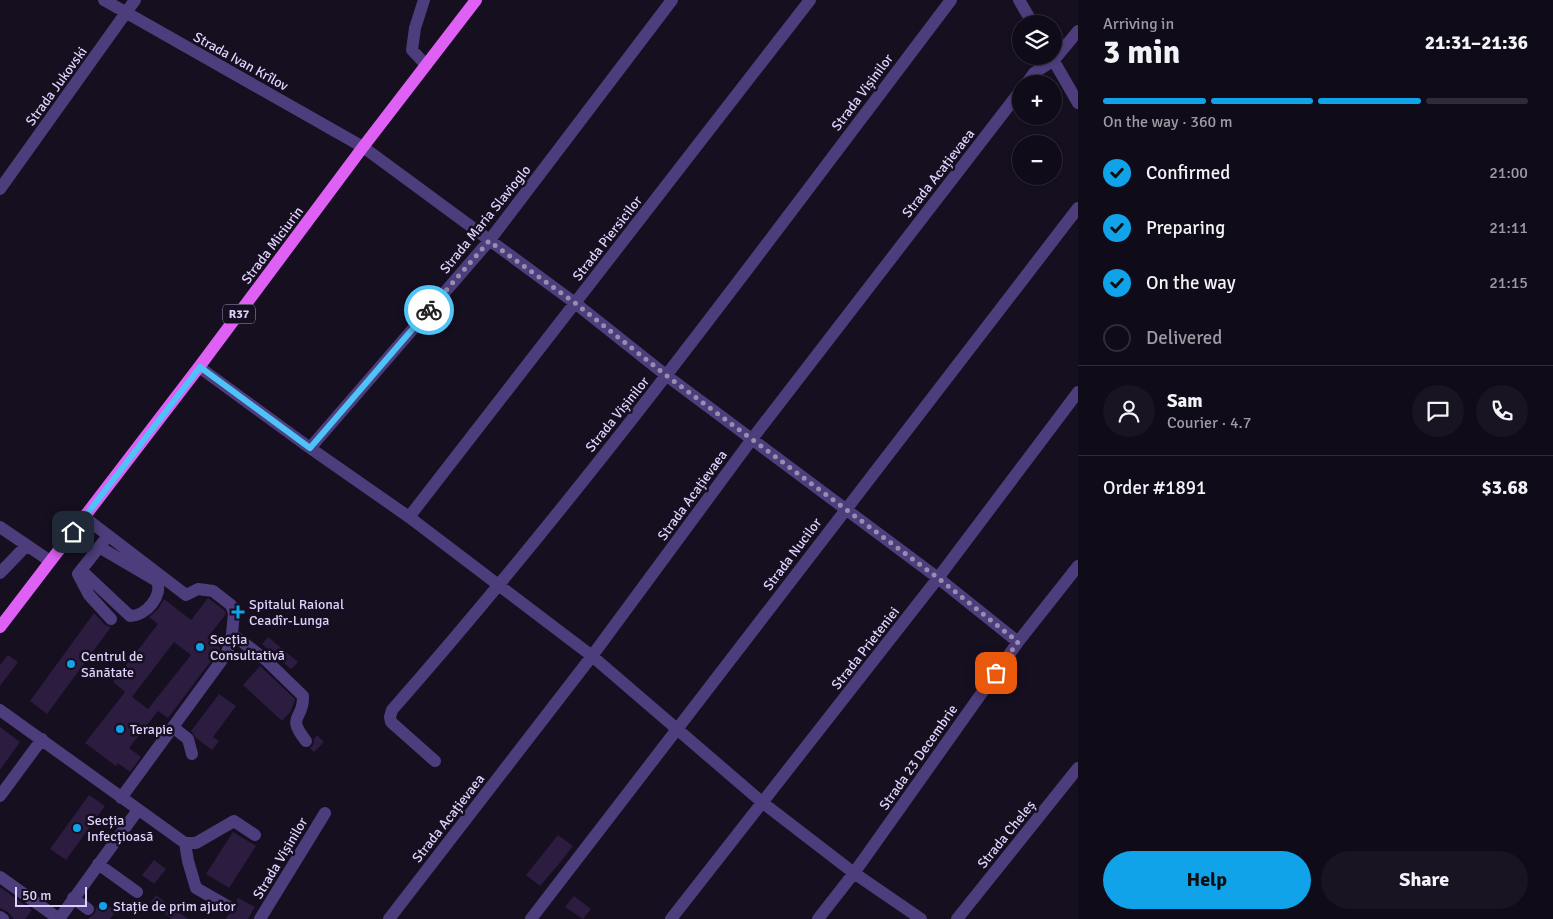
<!DOCTYPE html>
<meta charset="utf-8">
<style>
body{margin:0;font-family:Signika,sans-serif;background:#191421;color:#f1f3f6;height:100vh;display:flex;flex-direction:column;font-size:19px;white-space:nowrap}
*{box-sizing:border-box;margin:0}
p{font-size:16px;color:#9c9ba2}
.icon{flex:none;width:28px;height:28px;fill:none;stroke:currentColor;stroke-width:2;stroke-linecap:round;stroke-linejoin:round}
.map{position:relative;flex:1;overflow:hidden}
.side{display:flex;flex-direction:column;background:#100b18;width:475px}
.side>*{flex:none}
.buttons{position:absolute;left:1012px;top:15px;display:grid;gap:10px}
.buttons a{display:grid;place-items:center;width:50px;height:50px;border-radius:50%;background:#100b18;box-shadow:0 1px 4px #0004,0 0 0 1px #302b37;font-size:25px}
.scale{position:absolute;left:15px;bottom:12px;width:72px;box-sizing:border-box;padding-left:5px;border:2px solid #dfd1fc;border-top:0;font-size:14px;line-height:18px;white-space:nowrap;color:#dfd1fc;-webkit-text-stroke:4px #160f20;paint-order:stroke}
.pin{position:absolute;display:grid;place-items:center;width:42px;height:42px;color:#fff;margin:-21px;border-radius:10px;box-shadow:0 2px 8px #0006}
.courier{position:absolute;display:grid;place-items:center;width:50px;height:50px;margin:-25px;border:4px solid #4fc3f7;border-radius:50%;background:#fff;color:#222;box-shadow:0 1px 6px #0007}
.overview em{font-style:normal;font-weight:800}
.overview div{display:flex;flex-direction:column-reverse}
.overview{display:flex;align-items:center;justify-content:space-between;height:85px;padding:0 25px}
h1{font-size:32px;font-weight:800;line-height:38px}
.bar{display:grid;grid-template-columns:repeat(4,1fr);gap:8px 5px;align-content:center;height:60px;padding:0 25px}
.bar i{height:6px;border-radius:4px;background:#302b37}
.bar .active{background:#10a3e9}
.bar p{grid-column:span 4}
.line{display:flex;align-items:center;gap:12px;padding:0 25px;border-top:1px solid #302b37}
.line div{flex:1}
.round{display:grid;place-items:center;flex:none;width:52px;height:52px;border-radius:26px;background:#191421}
ol{padding:0 25px;list-style:none}
li{display:flex;align-items:center;gap:15px;height:55px}
li p{margin-inline-start:auto}
li .icon{padding:5px;border-radius:50%;background:#10a3e9;color:#111;stroke-width:4}
li:last-child{color:#9c9ba2}
li i{width:28px;height:28px;border:2px solid #302b37;border-radius:50%}
.button{display:flex;gap:10px;margin-top:auto;padding:10px 25px}
.button a{flex:1;height:58px;border-radius:30px;background:#10a3e9;color:#111;font-size:20px;font-weight:800;line-height:58px;text-align:center}
.button a+a{background:#191421;color:#f1f3f6}
main{display:flex;flex:1;min-height:0}
.map>svg:first-child{display:block}
</style>
<main>
<div class="map">
<svg width="1078" height="919" viewBox="0 0 1078 919">
<rect width="100%" height="100%" fill="#160f20"/>
<path fill="#2b1c40" fill-rule="evenodd" d="M208 598 224 610 226 614 207 638 220 648V649L168 718 158 711 129 748 141 757 130 772 118 763 116 766 85 743 125 692 113 682 158 624 149 617 158 609 164 599 191 620ZM174 642 191 655 148 709 132 697Z
M94 613 105 625 111 627 47 714 30 701Z
M268 637 298 662 291 669 262 644Z
M8 655 18 662 0 686V665Z
M260 666 295 699 291 711 282 721 243 685Z
M219 694 236 706 213 737 219 741 212 750 196 738 191 731Z
M0 727 20 742 0 770Z
M317 735 324 742 314 752 310 748 314 744V739Z
M89 795 105 806 66 860 50 849Z
M233 832 256 846 229 888 206 874Z
M558 835 573 846 558 865 540 886 526 875Z
M154 860 166 869 154 884 142 875Z
M0 887 32 910 25 919H14L8 912 0 908Z
M156 895 188 919H172L150 903Z
M574 896 591 909 583 919 565 907Z
M238 898 255 907 248 919H226L228 915 236 911 237 906 236 902Z
M101 901 116 911 110 919H88L95 913 96 908Z"/>
<g fill="none" stroke-linecap="round" stroke-linejoin="round">
<path stroke="#4d3d7c" stroke-width="12" d="M104 0 363 147 575 303 667 376 938 578 1018 642
M424 0 415 28 412 50 426 65
M1019 0 1033 24
M1051 56 1078 103
M1026 84 1034 73 1054 60 1078 31
M0 189 135 0
M199 367 310 448 409 517 592 656 763 803 854 873 921 919
M310 448 489 241 672 0
M84 517 186 595 198 589 213 591 231 605 234 613 232 634 266 660 303 696C304 721 285 714 306 741
M409 517 810 0
M0 527 50 561
M104 541 78 574 89 595 111 619
M81 570 130 616C146 616 163 596 157 581L99 547
M0 573 27 545
M0 710 185 843 188 861 196 888 229 907
M174 728 188 739 192 754
M435 761 391 722 390 717 392 710C591 484 769 240 951 0
M0 796 42 739
M121 798 227 653 232 634
M185 843H196L234 821 255 835
M98 864 137 892
M0 877 59 919
M73 898 88 909
M0 917 3 919
M59 919 138 810
M260 919 325 813
M389 919 592 656 752 439 1021 90
M531 919 1078 208
M671 919 938 578 1078 392
M818 919 854 873 1018 642 1078 566
M957 919 1078 768"/>
<path stroke="#de60f4" stroke-width="12" d="M0 627 199 367 363 147 476 0"/>
</g>
<g fill="none" stroke-linecap="round" stroke-linejoin="round">
<path stroke="#998daf" stroke-width="5" stroke-dasharray="0 9" d="M429 310 489 241 575 303 667 376 938 578 1018 642 996 673"/>
<path stroke="#4fc3f7" stroke-width="6" d="M73 532 200 367 310 448 429 310"/>
</g>
<g fill="#10a3e9" stroke="#160f20" stroke-width="2">
<path d="M235.5 604.5h5v5h5v5h-5v5h-5v-5h-5v-5h5z"/>
<circle cx="200" cy="647" r="5"/>
<circle cx="71" cy="664" r="5"/>
<circle cx="120" cy="729" r="5"/>
<circle cx="77" cy="828" r="5"/>
<circle cx="103" cy="906" r="5"/>
</g>
<g text-anchor="middle" stroke-width="5" stroke-linejoin="round" paint-order="stroke">
<rect fill="#160f20" stroke="#a397ba" stroke-width="1" x="223" y="304.5" width="32" height="19" rx="4"/>
<g font-size="12" font-weight="bold" fill="#dfd1fc">
<text x="239" y="318">R37</text>
</g>
<g font-size="14" fill="#dfd1fc" stroke="#160f20">
<text transform="translate(241 61) rotate(29)" y="5">Strada Ivan Krîlov</text>
<text transform="translate(56 86) rotate(-54)" y="5">Strada Jukovski</text>
<text transform="translate(862 92) rotate(-53)" y="5">Strada Vișinilor</text>
<text transform="translate(938 173) rotate(-52)" y="5">Strada Acațievaea</text>
<text transform="translate(485 219) rotate(-51)" y="5">Strada Maria Slavioglo</text>
<text transform="translate(607 238) rotate(-52)" y="5">Strada Piersicilor</text>
<text transform="translate(272 245) rotate(-53)" y="5">Strada Miciurin</text>
<text transform="translate(617 414) rotate(-51)" y="5">Strada Vișinilor</text>
<text transform="translate(692 495) rotate(-54)" y="5">Strada Acațievaea</text>
<text transform="translate(792 554) rotate(-53)" y="5">Strada Nucilor</text>
<text transform="translate(865 648) rotate(-52)" y="5">Strada Prieteniei</text>
<text transform="translate(918 757) rotate(-55)" y="5">Strada 23 Decembrie</text>
<text transform="translate(448 818) rotate(-52)" y="5">Strada Acațievaea</text>
<text transform="translate(1006 834) rotate(-51)" y="5">Strada Cheleș</text>
<text transform="translate(280 858) rotate(-59)" y="5">Strada Vișinilor</text>
</g>
<g font-size="14" fill="#dfd1fc" stroke="#160f20" text-anchor="start">
<text x="249" y="609">Spitalul Raional<tspan x="249" dy="16">Ceadîr-Lunga</tspan></text>
<text x="210" y="644">Secția<tspan x="210" dy="16">Consultativă</tspan></text>
<text x="81" y="661">Centrul de<tspan x="81" dy="16">Sănătate</tspan></text>
<text x="130" y="734">Terapie</text>
<text x="87" y="825">Secția<tspan x="87" dy="16">Infecțioasă</tspan></text>
<text x="113" y="911">Stație de prim ajutor</text>
</g>
</g>
</svg>
<div class="buttons">
<a><svg class="icon" aria-label="layers" viewBox="0 0 24 24"><path d="M12 4l9 5-9 5-9-5zM3 14l9 5 9-5"/></svg></a>
<a>+</a>
<a>−</a>
</div>
<div class="scale">50 m</div>
<div class="pin" style="left:996px;top:673px;background:#ea580c"><svg class="icon" aria-label="bag" viewBox="0 0 24 24"><path d="M5 8h14l-1 12H6zM9 8a3 3 0 0 1 6 0"/></svg></div>
<div class="pin" style="left:73px;top:532px;background:#1f2937"><svg class="icon" aria-label="home" viewBox="0 0 24 24"><path d="M3 11l9-7 9 7M6 9v11h12V9"/></svg></div>
<div class="courier" style="left:429px;top:310px"><svg class="icon" aria-label="bike" viewBox="0 0 24 24"><circle cx="6" cy="16" r="4"/><circle cx="18" cy="16" r="4"/><path d="M6 16l4-8h5l3 8M10 8l3 8H6M13 5h3"/></svg></div>
</div>
<section class="side">
<div class="overview"><div><h1>3 min</h1><p>Arriving in</p></div><em>21:31–21:36</em></div>
<div class="bar"><i class="active"></i><i class="active"></i><i class="active"></i><i></i><p>On the way · 360 m</p></div>
<ol>
<li><svg class="icon" aria-label="check" viewBox="0 0 24 24"><path d="M5 12l5 5 9-10"/></svg>Confirmed<p>21:00</p></li>
<li><svg class="icon" aria-label="check" viewBox="0 0 24 24"><path d="M5 12l5 5 9-10"/></svg>Preparing<p>21:11</p></li>
<li><svg class="icon" aria-label="check" viewBox="0 0 24 24"><path d="M5 12l5 5 9-10"/></svg>On the way<p>21:15</p></li>
<li><i></i>Delivered</li>
</ol>
<div class="line" style="height:90px"><a class="round"><svg class="icon" aria-label="person" viewBox="0 0 24 24"><circle cx="12" cy="8" r="4"/><path d="M4 21q1-7 8-7t8 7"/></svg></a><div><b>Sam</b><p>Courier · 4.7</p></div><a class="round"><svg class="icon" aria-label="chat" viewBox="0 0 24 24"><path d="M4 5h16v11H9l-5 4z"/></svg></a><a class="round"><svg class="icon" aria-label="phone" viewBox="0 0 24 24"><path d="M5 4h4l2 5-3 2q2 4 5 5l2-3 5 2v4C11 20 4 13 5 4z"/></svg></a></div>
<div class="line" style="height:65px"><div>Order #1891</div><b>$3.68</b></div>
<div class="button"><a>Help</a><a>Share</a></div>
</section>
</main>
